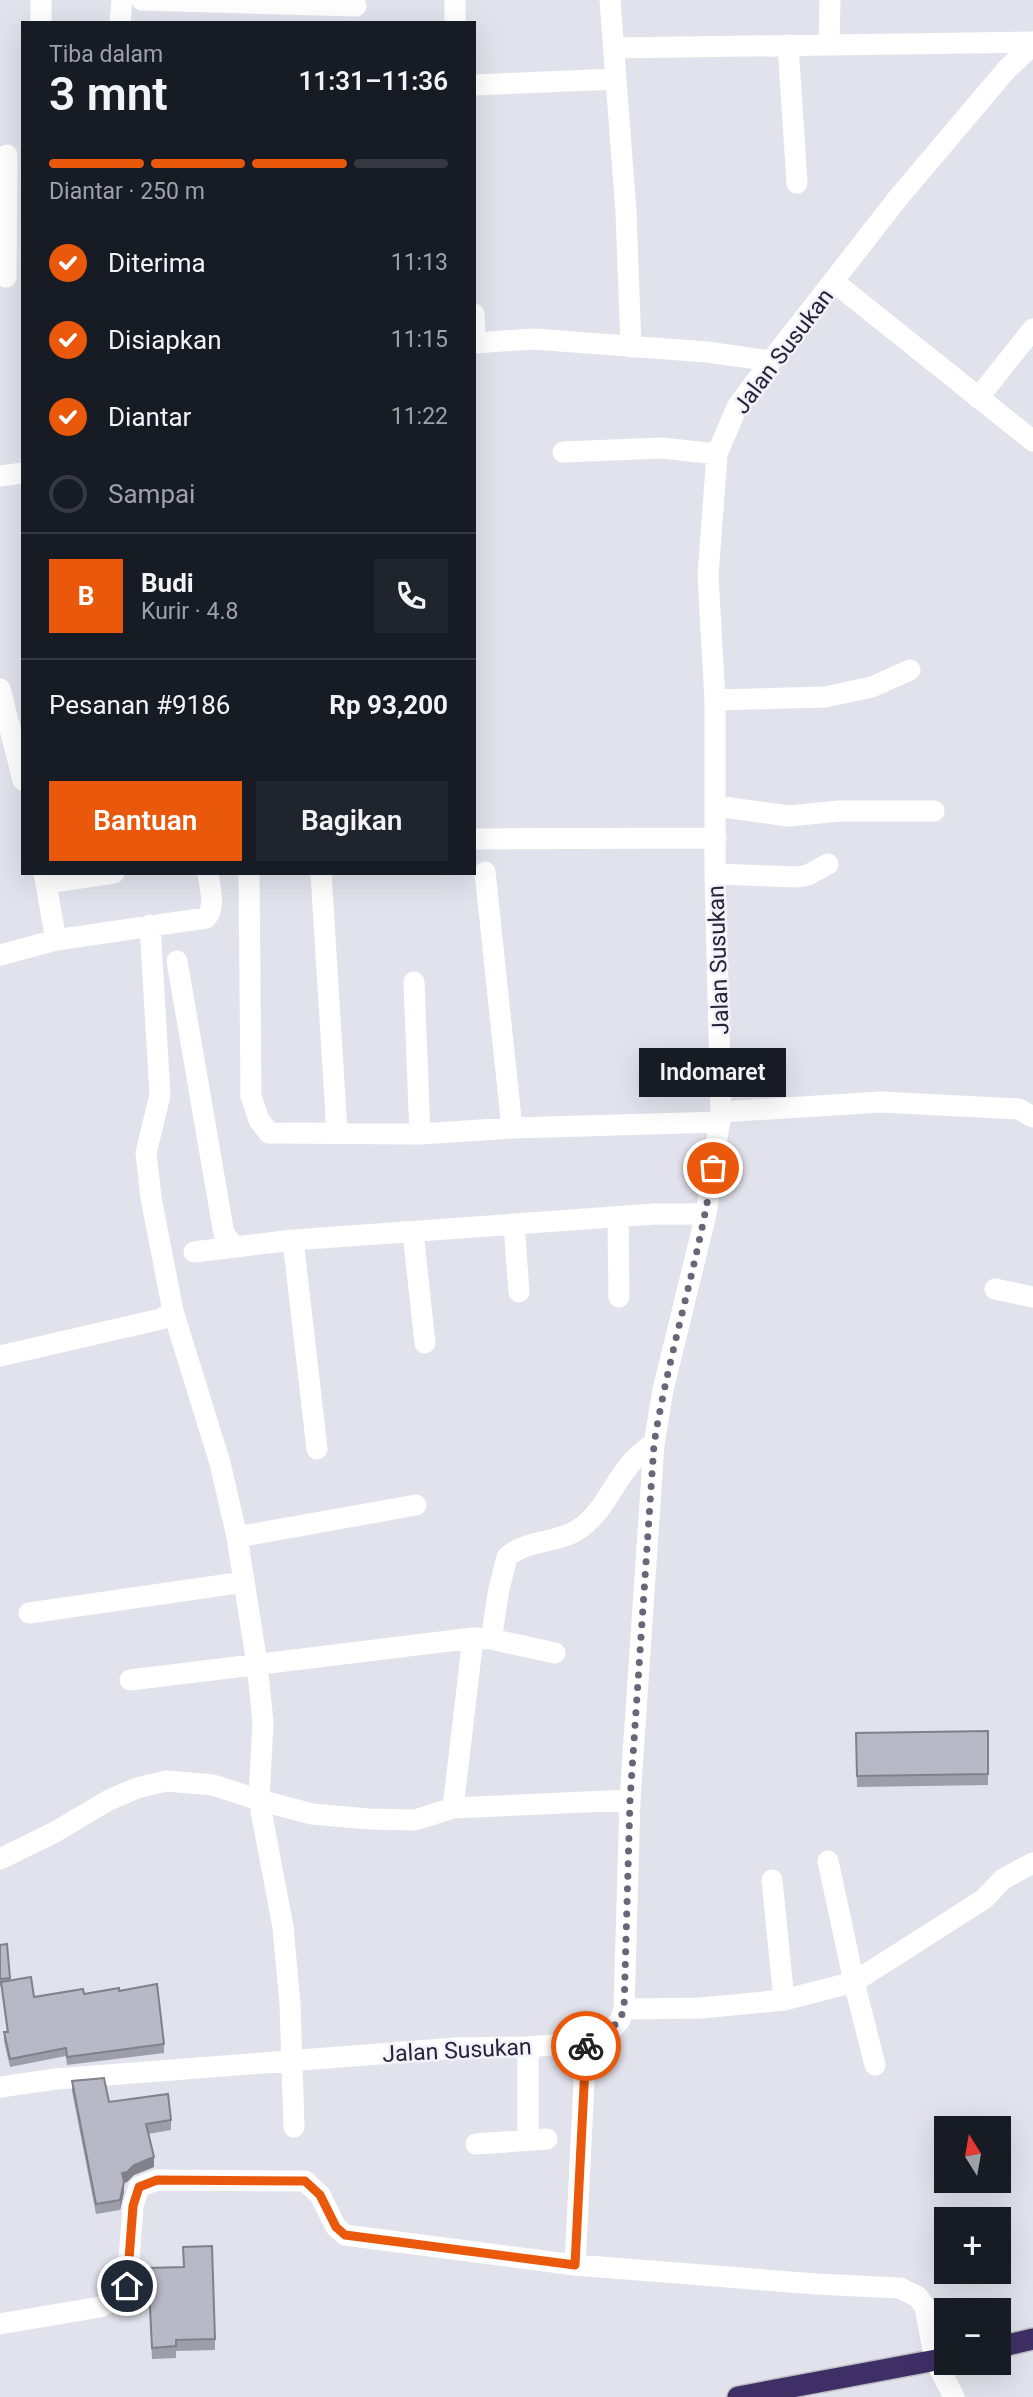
<!DOCTYPE html>
<html lang="id">
<meta charset="utf-8">
<style>
body{margin:0;font-family:Roboto,sans-serif;background:#20242c;color:#f1f3f6;height:100vh;display:flex;flex-direction:column;font-size:26px;white-space:nowrap}
*{box-sizing:border-box;margin:0}
p{font-size:23px;color:#9ea1a6}
.icon{flex:none;width:38px;height:38px;fill:none;stroke:currentColor;stroke-width:2;stroke-linecap:round;stroke-linejoin:round}
.map{position:relative;flex:1;overflow:hidden}
.sheet{position:absolute;left:21px;top:21px;width:455px;height:854px;display:flex;flex-direction:column;background:#171b24;border-radius:0px;box-shadow:0 7px 28px #0002}
.sheet>*{flex:none}
.needle{width:46px;rotate:349deg}
.buttons{position:absolute;left:934px;top:2116px;display:grid;gap:14px}
.buttons a{display:grid;place-items:center;width:77px;height:77px;border-radius:0px;background:#171b24;box-shadow:0 7px 28px #0002;font-size:35px}
.pin{position:absolute;display:grid;place-items:center;width:60px;height:60px;color:#fff;margin:-30px;border:4px solid #fff;border-radius:50%;box-shadow:0 2px 7px #0007}
.courier{position:absolute;display:grid;place-items:center;width:70px;height:70px;margin:-35px;border:5px solid #ea580c;border-radius:50%;background:#fff;color:#222;box-shadow:0 2px 9px #0007}
.bubble{position:absolute;height:49px;border-radius:0px;background:#171b24;box-shadow:0 7px 28px #0002;font-size:23px;font-weight:600;line-height:49px;text-align:center}
.overview em{font-style:normal;font-weight:600}
.overview div{display:flex;flex-direction:column-reverse}
.overview{display:flex;align-items:center;justify-content:space-between;height:119px;padding:0 28px}
h1{font-size:46px;font-weight:600;line-height:52px}
.bar{display:grid;grid-template-columns:repeat(4,1fr);gap:10px 7px;align-content:center;height:84px;padding:0 28px}
.bar i{height:9px;border-radius:5px;background:#363941}
.bar .on{background:#ea580c}
.bar p{grid-column:span 4}
.line{display:flex;align-items:center;gap:18px;padding:0 28px;border-top:2px solid #363941}
.line div{flex:1}
.round{display:grid;place-items:center;flex:none;width:74px;height:74px;border-radius:0px;background:#20242c}
ol{padding:0 28px;list-style:none}
li{display:flex;align-items:center;gap:21px;height:77px}
li p{margin-inline-start:auto}
li .icon{padding:7px;border-radius:50%;background:#ea580c;color:#fff;stroke-width:4}
li:last-child{color:#9ea1a6}
li i{width:38px;height:38px;border:4px solid #363941;border-radius:50%}
.cta{display:flex;gap:14px;margin-top:auto;padding:14px 28px}
.cta a{flex:1;height:80px;border-radius:0px;background:#ea580c;color:#fff;font-size:28px;font-weight:600;line-height:80px;text-align:center}
.cta a+a{background:#20242c;color:#f1f3f6}
.map>svg:first-child{display:block}
</style>
<div class="map">
<svg width="1033" height="2397" viewBox="0 0 1033 2397">
<rect width="100%" height="100%" fill="#e2e2ec"/>
<g fill="none" stroke-linecap="round" stroke-linejoin="round">
<g stroke="#bebdc4" stroke-width="24">
<path id="highway" d="M999 2347 1033 2339
M738 2397 947 2358"/>
</g>
<path stroke="#fff" stroke-width="21" d="M41 0V23
M142 0 356 6
M455 0V23
M610 0 626 212 631 347
M120 23 122 0
M788 45 797 183
M829 45 830 0
M614 48 1033 42
M474 85 616 79
M6 277 7 155
M834 282 1033 441
M474 314 475 343
M474 343 534 339 707 352 771 361
M978 398 1033 329
M563 452 662 448 717 454
M0 476 23 473
M0 689 23 780
M715 700 825 697 872 687 910 670
M716 806 789 816 839 811H934
M474 839 716 838
M485 872 512 1128
M44 873 56 940
M249 873 251 1096 259 1120 269 1133 420 1134 512 1128 720 1122
M321 873 337 1132
M715 874 797 877 808 875 828 864
M46 883 114 873
M150 925 160 1095 146 1153 151 1198 173 1311 220 1463 237 1537 257 1664 263 1722 259 1800 283 1927 290 2004 294 2127
M0 955 56 940 206 918C216 907 210 888 208 873
M177 961 224 1234 235 1247 293 1240 655 1214H706
M414 982 420 1134
M721 1112 881 1102 1019 1109 1033 1117
M618 1218 619 1297
M514 1225 519 1292
M413 1233 425 1343
M293 1240 317 1449
M194 1252 235 1247
M995 1289 1033 1297
M0 1356 161 1319 173 1311
M237 1537 416 1505
M29 1613 244 1582
M491 1639 499 1589 507 1557C527 1539 557 1544 579 1529 611 1508 617 1464 654 1444
M130 1680 473 1638 491 1639 555 1653
M453 1808 473 1638
M0 1859 55 1832 109 1800 137 1788 166 1781 213 1785 259 1800 312 1814 369 1819 415 1820 453 1808 630 1800
M828 1861 854 1982 875 2065
M772 1880 784 2000
M624 2009 701 2008 784 2000 854 1982 984 1899 1003 1879 1033 1863
M528 2047V2140
M0 2087 56 2079 456 2048 528 2047 586 2042 614 2027 620 2020 624 2009 630 1800 654 1444 663 1390 706 1214 721 1112 715 874V700L708 576 717 454 737 407 771 361 898 198 1007 69 1033 45
M476 2144 547 2139
M575 2265 586 2042
M0 2324 100 2307 114 2300 127 2286 133 2206 139 2187 157 2180 305 2181 320 2195 336 2227 345 2235 575 2265 816 2284 900 2288 918 2297 925 2307 935 2360 954 2397"/>
<use href="#highway" stroke="#3e3067" stroke-width="21"/>
</g>
<path fill="#9e9eaa" d="M988 1731V1785L857 1787 856 1733Z
M7 1944 10 1980 34 1997 119 1991 164 2044V2053L67 2065 66 2056 10 2067 4 2041V2032H7L1 1986H0V1945Z
M72 2081 109 2102 171 2120V2130L148 2134 154 2167 134 2175 127 2182 124 2183V2192L120 2210 96 2214 72 2091Z
M148 2268 215 2339V2350L176 2351V2358L152 2359Z"/>
<path fill="#81818b" d="M154 2157V2167L134 2175 127 2182 124 2183V2192L120 2210 122 2173 134 2165Z"/>
<path fill="#b8b8c6" stroke="#81818b" stroke-width="2" d="M988 1731V1774L857 1776 856 1733Z
M7 1944 10 1978 0 1979V1945Z
M31 1977 34 1997 83 1989 84 1994 119 1988V1991L157 1984 164 2044 67 2057 66 2048 10 2059 4 2032H8L1 1982Z
M104 2078 109 2102 168 2094 171 2120 146 2124 154 2157 134 2165 127 2172 122 2173 124 2182 120 2200 96 2204 72 2081Z
M212 2246 215 2339 176 2340V2346L152 2348 148 2268 184 2267 183 2247Z"/>
<g fill="none" stroke-linecap="round" stroke-linejoin="round">
<path stroke="#69667a" stroke-width="7" stroke-dasharray="0 12.6" d="M586 2046V2042C604 2034 618 2028 624 2009L630 1800 654 1444C669 1351 699 1261 713 1168"/>
<path stroke="#ea580c" stroke-width="9" d="M127 2286 133 2206 139 2187 157 2180 305 2181 320 2195 336 2227 345 2235 575 2265 586 2046"/>
</g>
<g text-anchor="middle" stroke-width="5" stroke-linejoin="round" paint-order="stroke">
<g font-size="23" fill="#28233c" stroke="#f2f3f8">
<text transform="translate(783 351) rotate(-53)" y="8">Jalan Susukan</text>
<text transform="translate(718 960) rotate(-92)" y="8">Jalan Susukan</text>
<text transform="translate(457 2050) rotate(-3)" y="8">Jalan Susukan</text>
</g>
</g>
</svg>
<div class="buttons">
<a><svg class="needle" viewBox="-14 -14 28 28"><path d="M0-13l5 13h-10z" fill="#e53935"/><path d="M0 13l5-13h-10z" fill="#9ea1a6"/></svg></a>
<a>+</a>
<a>−</a>
</div>
<div class="pin" style="left:713px;top:1168px;background:#ea580c"><svg class="icon" aria-label="bag" viewBox="0 0 24 24"><path d="M5 8h14l-1 12H6zM9 8a3 3 0 0 1 6 0"/></svg></div>
<div class="pin" style="left:127px;top:2286px;background:#1f2937"><svg class="icon" aria-label="home" viewBox="0 0 24 24"><path d="M3 11l9-7 9 7M6 9v11h12V9"/></svg></div>
<div class="courier" style="left:586px;top:2046px"><svg class="icon" aria-label="bike" viewBox="0 0 24 24"><circle cx="6" cy="16" r="4"/><circle cx="18" cy="16" r="4"/><path d="M6 16l4-8h5l3 8M10 8l3 8H6M13 5h3"/></svg></div>
<div class="bubble" style="left:639px;top:1048px;width:147px">Indomaret</div>
<section class="sheet">
<div class="overview"><div><h1>3 mnt</h1><p>Tiba dalam</p></div><em>11:31–11:36</em></div>
<div class="bar"><i class="on"></i><i class="on"></i><i class="on"></i><i></i><p>Diantar · 250 m</p></div>
<ol>
<li><svg class="icon" aria-label="check" viewBox="0 0 24 24"><path d="M5 12l5 5 9-10"/></svg>Diterima<p>11:13</p></li>
<li><svg class="icon" aria-label="check" viewBox="0 0 24 24"><path d="M5 12l5 5 9-10"/></svg>Disiapkan<p>11:15</p></li>
<li><svg class="icon" aria-label="check" viewBox="0 0 24 24"><path d="M5 12l5 5 9-10"/></svg>Diantar<p>11:22</p></li>
<li><i></i>Sampai</li>
</ol>
<div class="line" style="height:126px"><b class="round" style="background:#ea580c;color:#fff">B</b><div><b>Budi</b><p>Kurir · 4.8</p></div><a class="round"><svg class="icon" aria-label="phone" viewBox="0 0 24 24"><path d="M5 4h4l2 5-3 2q2 4 5 5l2-3 5 2v4C11 20 4 13 5 4z"/></svg></a></div>
<div class="line" style="height:91px"><div>Pesanan #9186</div><b>Rp 93,200</b></div>
<div class="cta"><a>Bantuan</a><a>Bagikan</a></div>
</section>
</div>
